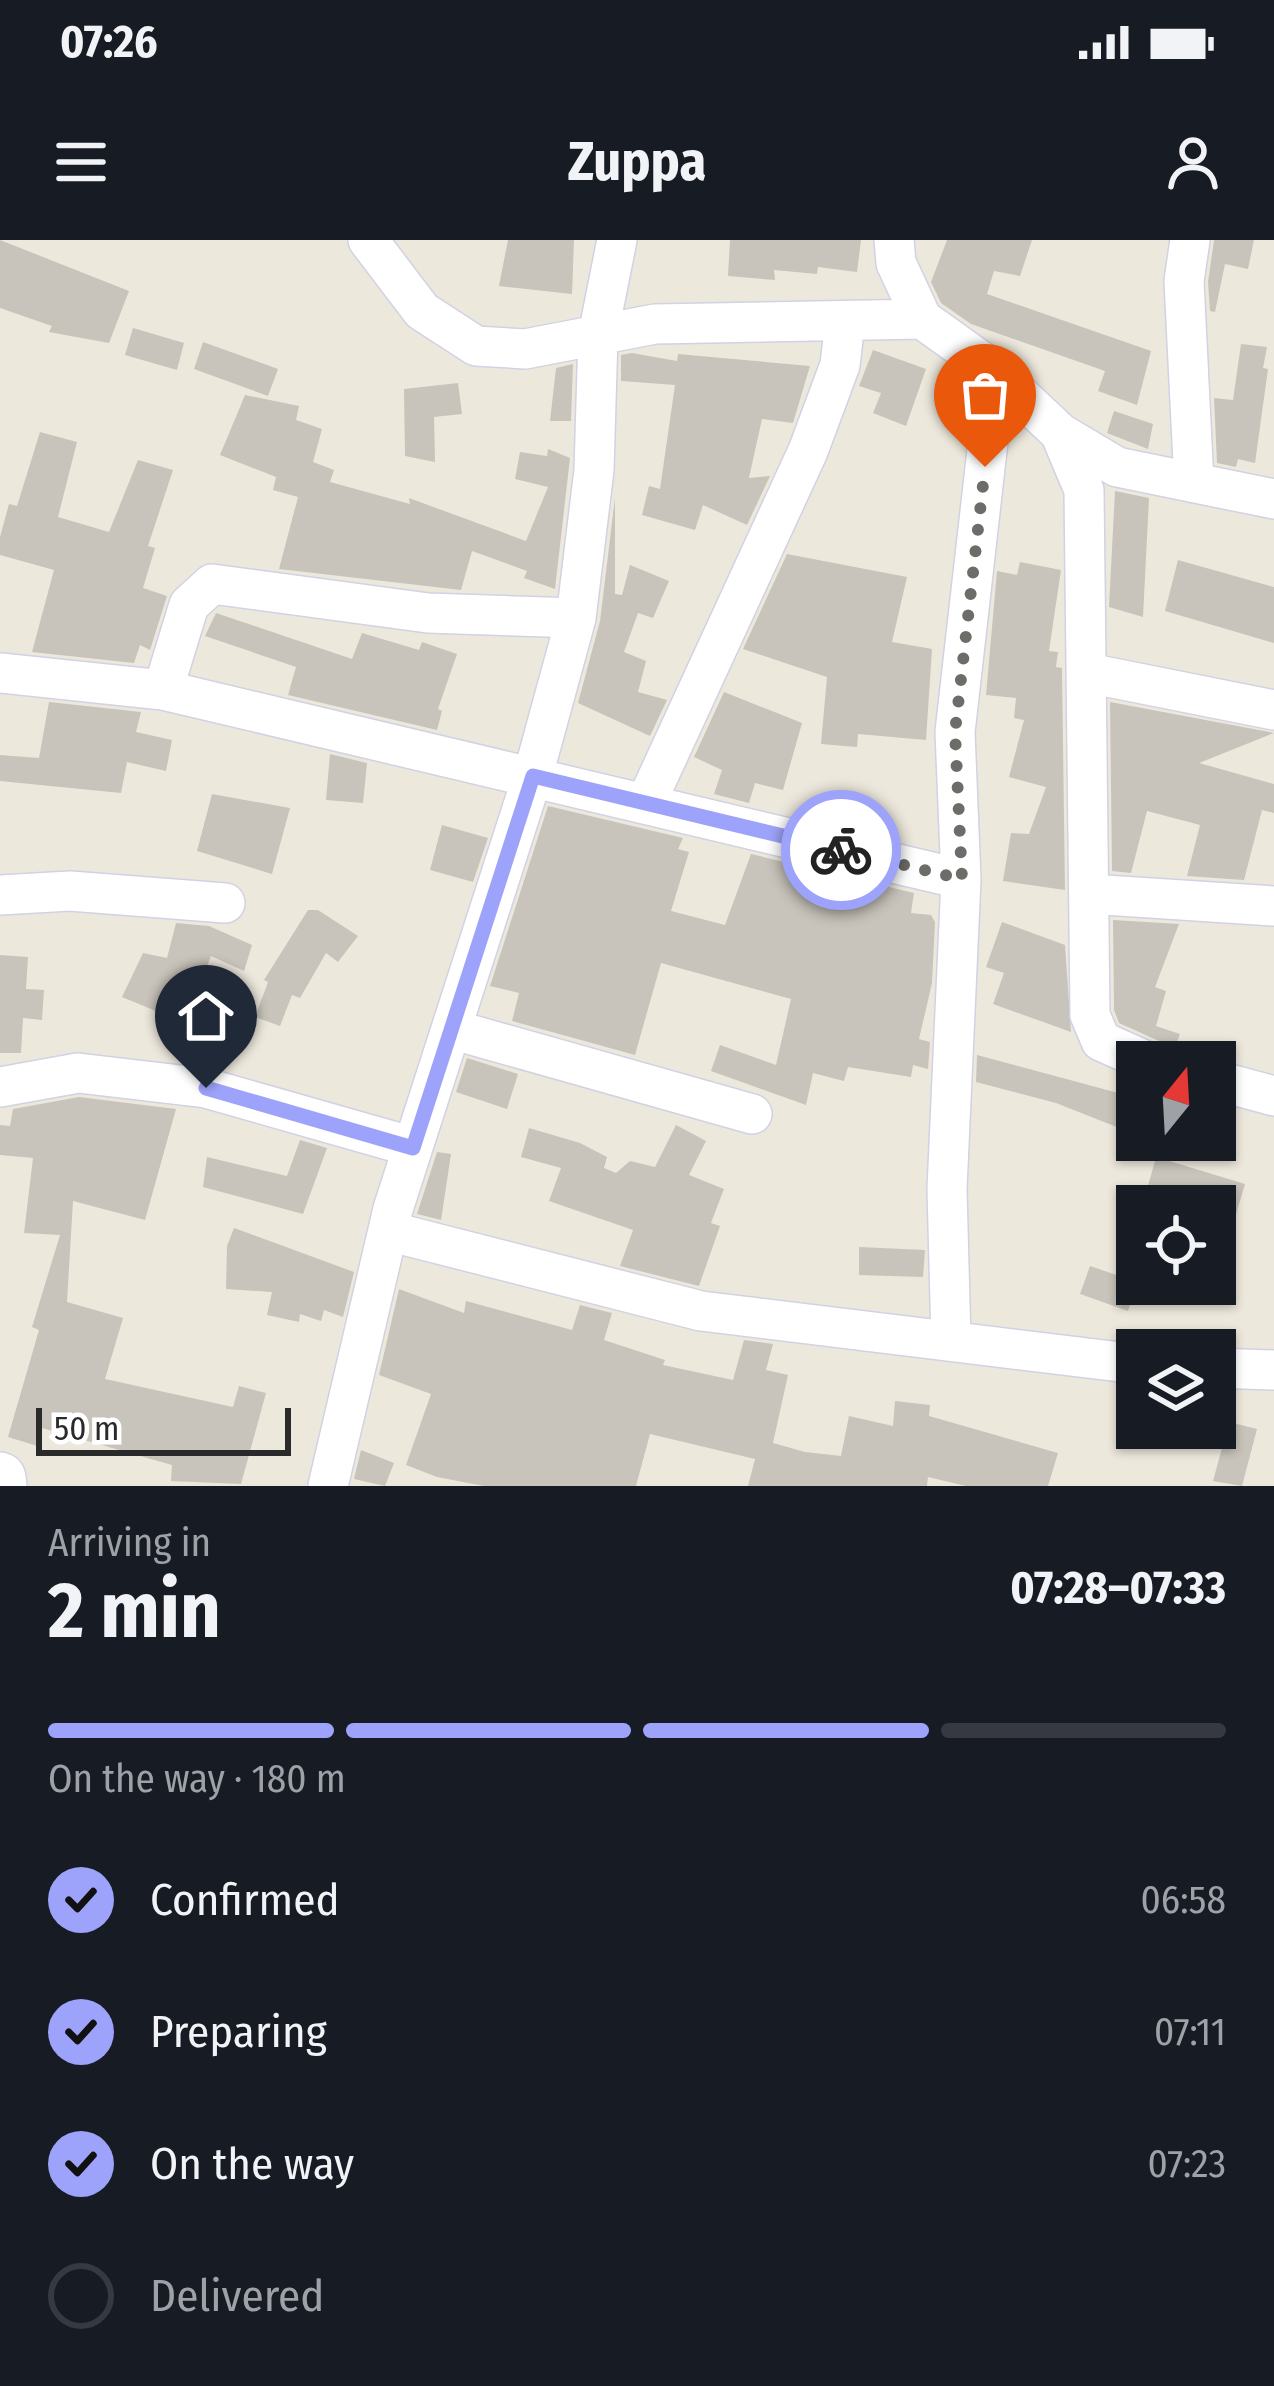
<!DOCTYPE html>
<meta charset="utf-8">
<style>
body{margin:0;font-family:"Fira Sans Condensed",sans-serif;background:#242831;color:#f1f3f6;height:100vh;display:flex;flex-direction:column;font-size:45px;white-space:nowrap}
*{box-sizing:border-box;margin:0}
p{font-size:39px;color:#9ea1a6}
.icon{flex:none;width:66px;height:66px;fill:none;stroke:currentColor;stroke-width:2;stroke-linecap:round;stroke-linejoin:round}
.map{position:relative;height:1246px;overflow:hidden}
.panel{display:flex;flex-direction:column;background:#171b24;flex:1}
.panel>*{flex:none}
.needle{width:78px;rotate:18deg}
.tools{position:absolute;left:1116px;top:801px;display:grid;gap:24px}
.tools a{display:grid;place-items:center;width:120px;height:120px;border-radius:0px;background:#171b24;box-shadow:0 3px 9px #0004;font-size:60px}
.scale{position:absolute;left:36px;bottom:30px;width:255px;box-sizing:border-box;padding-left:12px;border:6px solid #2a2a2a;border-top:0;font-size:33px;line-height:42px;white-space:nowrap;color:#2a2a2a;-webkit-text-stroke:9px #fff;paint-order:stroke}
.pin{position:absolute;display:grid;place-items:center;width:102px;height:102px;color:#fff;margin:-123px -51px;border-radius:50% 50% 50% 0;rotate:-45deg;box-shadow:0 0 12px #0007}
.pin .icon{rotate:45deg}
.courier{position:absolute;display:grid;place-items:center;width:120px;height:120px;margin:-60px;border:9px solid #9da3fa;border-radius:50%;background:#fff;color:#222;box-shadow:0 3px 15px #0007}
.overview em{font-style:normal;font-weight:700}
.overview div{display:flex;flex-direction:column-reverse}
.overview{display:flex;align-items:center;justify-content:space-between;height:204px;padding:0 48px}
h1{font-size:78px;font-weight:700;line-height:90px}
.bar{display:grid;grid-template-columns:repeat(4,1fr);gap:18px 12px;align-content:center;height:144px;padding:0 48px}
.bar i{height:15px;border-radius:9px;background:#363941}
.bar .active{background:#9da3fa}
.bar p{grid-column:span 4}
ol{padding:0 48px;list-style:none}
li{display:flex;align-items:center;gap:36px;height:132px}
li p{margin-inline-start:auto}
li .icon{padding:12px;border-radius:50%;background:#9da3fa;color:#111;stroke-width:4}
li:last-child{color:#9ea1a6}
li i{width:66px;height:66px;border:6px solid #363941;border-radius:50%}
.status{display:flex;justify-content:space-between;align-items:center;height:84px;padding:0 60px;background:#171b24;direction:ltr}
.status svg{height:33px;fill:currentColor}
header{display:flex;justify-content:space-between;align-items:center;height:156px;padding:0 48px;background:#171b24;font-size:54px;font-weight:700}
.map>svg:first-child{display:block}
</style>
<div class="status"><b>07:26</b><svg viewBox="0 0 49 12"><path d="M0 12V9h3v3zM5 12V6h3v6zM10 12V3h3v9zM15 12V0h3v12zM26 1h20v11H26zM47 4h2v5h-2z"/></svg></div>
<header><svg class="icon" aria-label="menu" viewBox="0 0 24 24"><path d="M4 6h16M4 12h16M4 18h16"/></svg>Zuppa<svg class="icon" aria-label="person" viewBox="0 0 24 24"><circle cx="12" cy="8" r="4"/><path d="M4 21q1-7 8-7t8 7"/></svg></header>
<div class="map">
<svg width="1274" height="1246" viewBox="0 0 1274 1246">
<rect width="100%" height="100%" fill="#ede8dc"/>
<path fill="#c8c4bb" d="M0 0 129 51 109 103 49 92 52 86 0 68Z
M508 0H574L572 54 499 46Z
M730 0H861L857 32 818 27 817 34 774 30 775 40 728 36Z
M947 0H1032L1020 36 994 31 987 54 1151 111 1137 165 1098 151 1105 131 971 84 941 63 931 42Z
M1214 0H1254L1248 29 1225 24 1215 72 1210 71 1208 42Z
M133 88 184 103 177 130 125 115Z
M203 102 278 129 268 156 194 129Z
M1241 104 1267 107 1263 128 1268 129 1255 223 1238 219 1236 227 1217 223 1214 158 1233 160Z
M873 110 926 129 906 186 873 173 881 153 859 146Z
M632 113 677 121 678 114 810 126 793 183 762 179 749 238 770 236 747 285 703 265 695 290 642 275 649 246 660 249 675 145 621 141V115Z
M573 124 571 181H550L556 128Z
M458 143 462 174 434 177 435 222 405 216 404 149Z
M245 155 299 166 296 180 322 189 313 222 334 230 330 242 410 264 409 258 526 301 548 247 515 239 520 212 547 216 548 209 570 218 555 349 524 338 527 331 472 311 461 350 279 329 298 257 273 250 276 237 220 215Z
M1114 171 1153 184 1148 209 1107 193Z
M40 192 77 202 58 277 109 292 138 220 173 230 148 306 155 308 143 348 167 356 150 410 140 405 134 423 32 412 54 330 0 315V297L9 264 17 266Z
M1115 251 1149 258 1143 377 1109 367Z
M615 258V354L622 355 630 325 669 341 653 378 638 373 624 412 646 421 638 452 667 460 650 496 578 463 600 381Z
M787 314 907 337 892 402 932 409 926 500 858 494 857 507 821 504 827 437 743 409Z
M1178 320 1274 347V403L1165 371Z
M1020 322 1061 330 1049 411 1058 412 1056 427 1062 428 1065 650 1003 641 1011 593 1029 594 1046 547 1009 537 1024 480 1014 478 1016 458 986 455 997 331 1017 335Z
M216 373 352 419 362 393 419 410 422 402 457 414 438 469 442 471 437 490 288 455 296 427 205 396Z
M724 452 802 483 783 550 755 543 749 563 714 554 722 530 694 517Z
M49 462 141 472 136 492 172 500 166 531 127 522 121 553 0 541V515L39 518Z
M1110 462 1274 493 1199 523 1274 544V573L1262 570 1244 640 1187 636 1200 585 1147 571 1131 633 1112 631Z
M330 514 367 523 363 563 326 560Z
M212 554 290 568 272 634 197 611Z
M548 566 683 598 678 609 689 612 671 671 725 685 751 614 914 653 911 673 931 675 935 682 932 743 919 799 930 802 928 829 913 825 911 837 848 827 844 841 813 833 806 865 711 831 720 805 776 825 791 759 661 723 635 815 512 781 519 753 490 746Z
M442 585 488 598 473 642 430 630Z
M308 670H318L358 696 338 722 326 713 300 758 292 755 280 786 255 777 268 742 264 740Z
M1113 680 1179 684 1155 747 1166 751 1156 786 1180 794 1171 818 1159 801 1119 783 1114 770Z
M1002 682 1065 705 1071 792 993 764 1004 733 986 727Z
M176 683 209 686 252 705 244 731 211 716 185 783 122 757 143 713 167 718Z
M0 715 28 717 26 749 44 750 42 780 23 778 21 813H0Z
M977 815 1137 858V895L1056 863 976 842Z
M467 818 518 834 507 869 456 852Z
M79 857 176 869 145 980 73 961 67 1062 123 1078 105 1139 233 1167 239 1146 266 1153 241 1244 171 1241 172 1225 42 1188 37 1206 8 1197 39 1090 32 1087 60 995 24 993 33 918 0 915V885L10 886 13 869Z
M676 885 706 901 689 935 724 949 711 983 720 986 699 1046 620 1026 633 990 549 961 561 928 521 917 529 888 580 903 607 917 604 928 616 933 630 921 655 927Z
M300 900 327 908 303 974 203 947 207 917 287 936Z
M437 912 451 914 441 980 417 974Z
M1156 917 1245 944 1222 1021 1215 1020V966H1149L1156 948 1148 946Z
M234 988 354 1032 343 1077 324 1070 321 1081 300 1074 299 1082 267 1075 272 1052 226 1049 227 1006Z
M859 1007 925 1010 923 1037 859 1035Z
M1090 1026 1137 1042 1128 1071 1080 1054Z
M399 1049 464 1073 466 1061 572 1090 580 1065 612 1073 604 1100 665 1120 663 1125 733 1140 744 1100 773 1104 766 1130 788 1135 773 1203 805 1212 841 1216 849 1176 893 1186 895 1161 930 1165 929 1176 1058 1213 1048 1246H966L928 1237 927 1246H748L755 1219 650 1194 636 1246H484L437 1237 406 1225 431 1154 379 1135Z
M1229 1182 1257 1189 1242 1246 1213 1241Z
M361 1210 394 1223 385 1246 354 1239Z"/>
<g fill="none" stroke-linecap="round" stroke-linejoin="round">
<g stroke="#d1d2e4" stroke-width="42">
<path id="minor" d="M368 0 422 71 476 106 525 109 655 84 922 79 992 129 1060 193 1117 227 1274 259
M894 0 896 23 922 79
M1190 0 1184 41 1194 243
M1060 193 1084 250 1090 775 1101 801 1148 822
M0 433 163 450 961 639
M1088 433 1274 470
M163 450 189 365 212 344 428 373 576 378
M646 563 808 211 840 125 845 82
M1089 654 1274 666
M0 655 70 651 225 663
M451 789 752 874
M1215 840 1274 856
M0 847 78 833 206 848 413 907
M388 991 701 1071 1137 1124
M951 1101 947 949 961 639 955 492 990 184 992 129
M1215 1128 1274 1130
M328 1246 393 969 533 535 576 378 594 230 598 95 617 0"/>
</g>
<g stroke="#d1d2e4" stroke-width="54">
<path id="tertiary" d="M0 1238 1 1246"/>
</g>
<use href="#minor" stroke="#fff" stroke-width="39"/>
<use href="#tertiary" stroke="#fff" stroke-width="51"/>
</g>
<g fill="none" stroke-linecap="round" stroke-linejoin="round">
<path stroke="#6e6c68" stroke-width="12" stroke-dasharray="0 21.6" d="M841 610 962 639 955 492 985 227"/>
<path stroke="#9da3fa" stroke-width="15" d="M206 848 413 908 533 536 841 610"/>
</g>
</svg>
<div class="tools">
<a><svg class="needle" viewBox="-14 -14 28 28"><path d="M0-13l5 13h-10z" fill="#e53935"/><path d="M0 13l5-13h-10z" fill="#9ea1a6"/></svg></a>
<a><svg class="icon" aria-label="locate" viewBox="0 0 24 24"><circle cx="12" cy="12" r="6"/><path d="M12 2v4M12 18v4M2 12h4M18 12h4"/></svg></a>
<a><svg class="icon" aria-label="layers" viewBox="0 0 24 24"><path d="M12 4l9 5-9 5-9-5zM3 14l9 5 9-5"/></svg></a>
</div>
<div class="scale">50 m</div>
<div class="pin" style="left:985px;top:227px;background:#ea580c"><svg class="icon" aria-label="bag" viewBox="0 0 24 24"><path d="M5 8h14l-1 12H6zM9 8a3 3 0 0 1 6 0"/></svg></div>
<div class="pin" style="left:206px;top:848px;background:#1f2937"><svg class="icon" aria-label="home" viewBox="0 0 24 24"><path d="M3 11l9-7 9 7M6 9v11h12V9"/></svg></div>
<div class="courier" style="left:841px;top:610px"><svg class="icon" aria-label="bike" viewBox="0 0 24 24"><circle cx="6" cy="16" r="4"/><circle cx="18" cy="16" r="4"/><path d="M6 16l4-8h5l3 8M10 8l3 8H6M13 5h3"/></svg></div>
</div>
<section class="panel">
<div class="overview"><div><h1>2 min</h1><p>Arriving in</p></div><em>07:28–07:33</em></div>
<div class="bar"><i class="active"></i><i class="active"></i><i class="active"></i><i></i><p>On the way · 180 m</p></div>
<ol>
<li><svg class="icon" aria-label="check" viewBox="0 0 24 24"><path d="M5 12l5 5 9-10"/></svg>Confirmed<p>06:58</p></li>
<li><svg class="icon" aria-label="check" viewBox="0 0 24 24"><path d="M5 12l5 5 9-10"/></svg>Preparing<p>07:11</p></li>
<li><svg class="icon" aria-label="check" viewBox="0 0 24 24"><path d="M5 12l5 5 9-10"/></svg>On the way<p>07:23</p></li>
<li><i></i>Delivered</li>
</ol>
</section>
